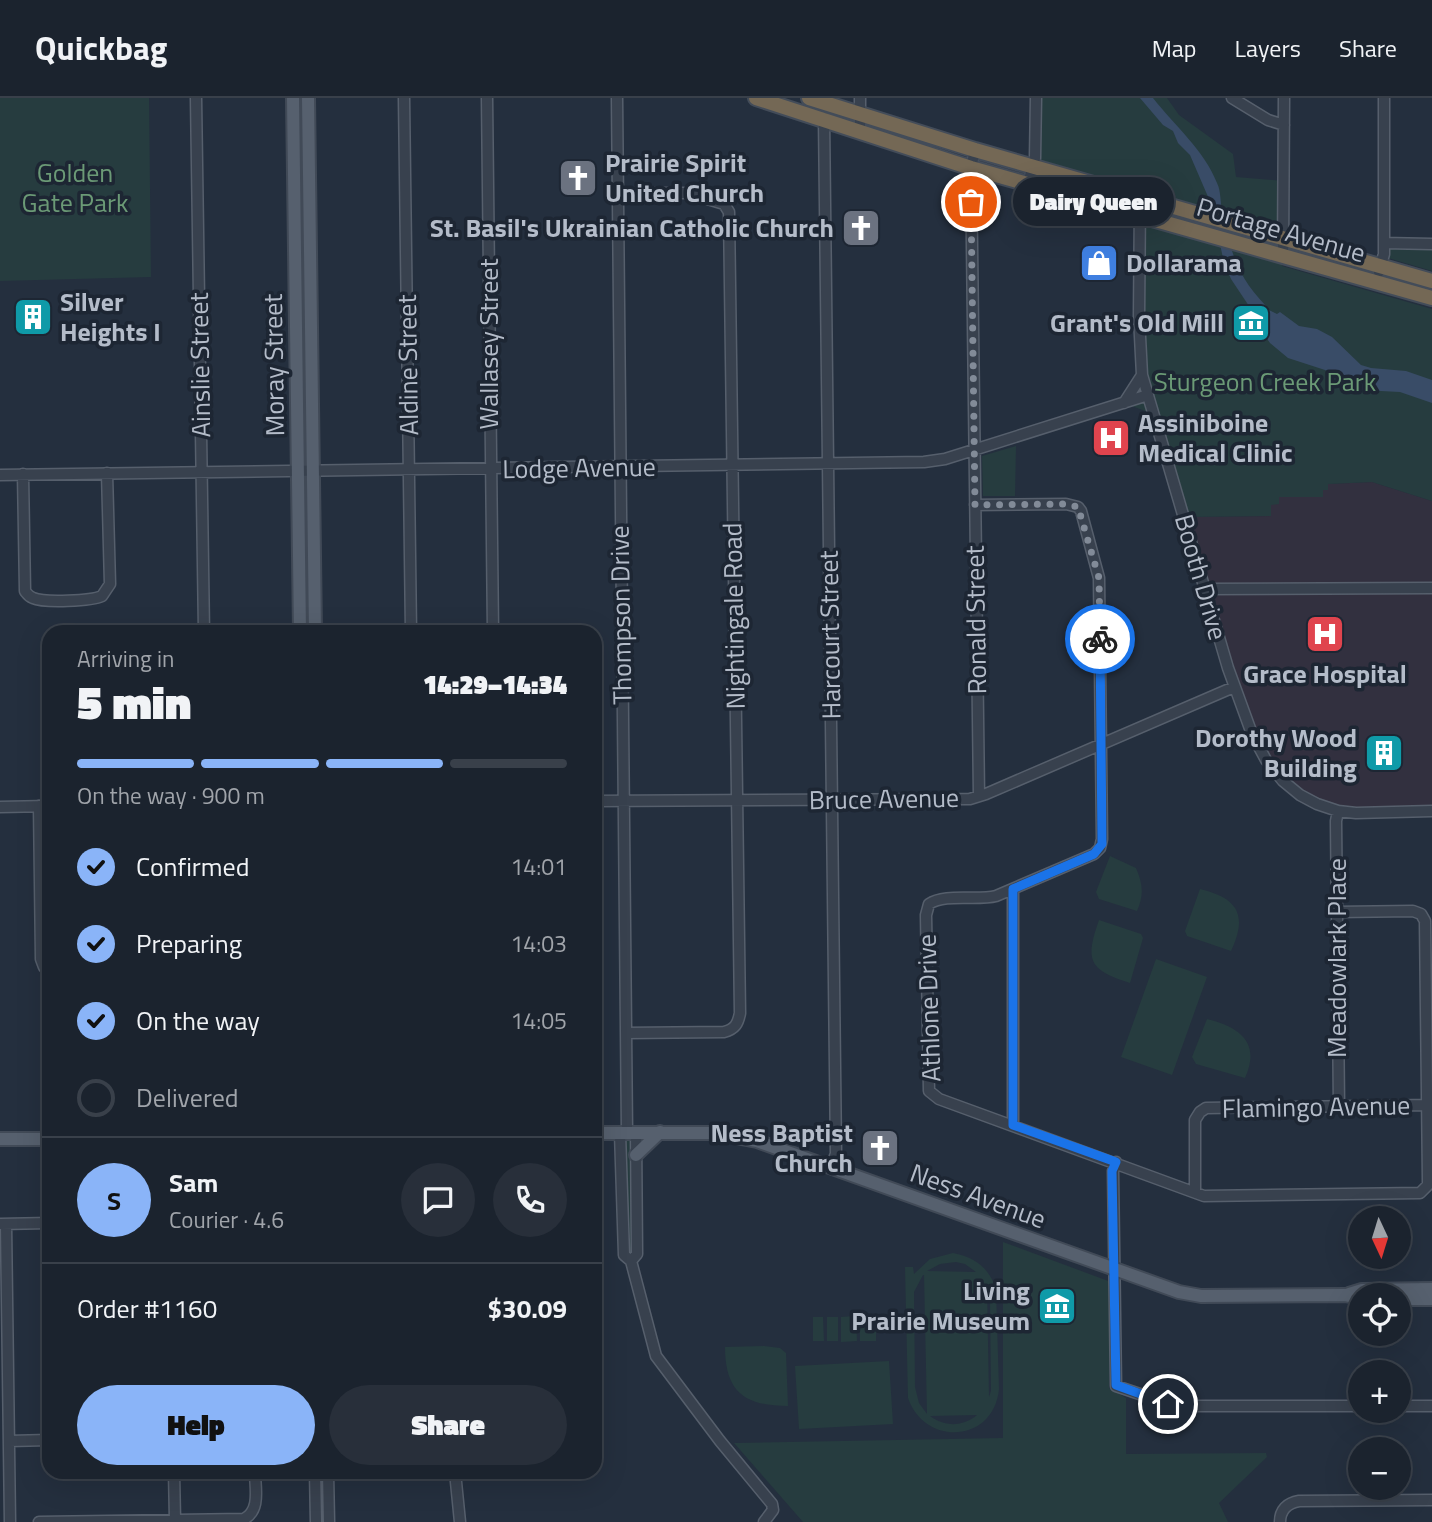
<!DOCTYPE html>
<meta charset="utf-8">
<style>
body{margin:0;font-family:"Titillium Web",sans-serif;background:#282f3a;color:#f1f3f6;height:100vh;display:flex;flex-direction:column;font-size:26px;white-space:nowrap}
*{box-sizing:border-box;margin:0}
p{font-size:23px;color:#a0a4aa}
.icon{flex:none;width:38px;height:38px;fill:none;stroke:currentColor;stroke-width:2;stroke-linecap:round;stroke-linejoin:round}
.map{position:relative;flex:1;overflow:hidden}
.panel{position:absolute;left:42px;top:527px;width:560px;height:854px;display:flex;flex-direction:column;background:#1b232e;border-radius:21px;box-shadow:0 7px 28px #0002,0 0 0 2px #39404a}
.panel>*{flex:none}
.needle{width:46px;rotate:176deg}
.tools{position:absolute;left:1348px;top:1108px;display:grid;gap:14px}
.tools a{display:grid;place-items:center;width:63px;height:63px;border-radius:50%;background:#1b232e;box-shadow:0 7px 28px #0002,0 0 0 2px #39404a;font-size:35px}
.pin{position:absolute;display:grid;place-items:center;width:60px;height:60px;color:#fff;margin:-30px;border:4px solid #fff;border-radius:50%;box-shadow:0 2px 7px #0007}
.courier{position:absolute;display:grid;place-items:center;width:70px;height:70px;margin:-35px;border:5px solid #1a73e8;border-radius:50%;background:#fff;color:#222;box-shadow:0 2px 9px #0007}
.bubble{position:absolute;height:49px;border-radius:24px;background:#1b232e;box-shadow:0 7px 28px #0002,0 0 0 2px #39404a;font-size:23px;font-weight:800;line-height:49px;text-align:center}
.headline em{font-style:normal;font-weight:800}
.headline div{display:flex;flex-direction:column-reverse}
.headline{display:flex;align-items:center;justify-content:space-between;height:119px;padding:0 35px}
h1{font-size:46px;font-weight:800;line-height:52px}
.bar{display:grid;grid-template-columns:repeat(4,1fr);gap:10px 7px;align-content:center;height:84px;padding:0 35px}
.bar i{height:9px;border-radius:5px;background:#39404a}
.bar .on{background:#8ab4f8}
.bar p{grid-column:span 4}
.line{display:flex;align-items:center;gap:18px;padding:0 35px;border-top:2px solid #39404a}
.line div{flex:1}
.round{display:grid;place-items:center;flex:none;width:74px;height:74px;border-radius:37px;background:#282f3a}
ol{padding:0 35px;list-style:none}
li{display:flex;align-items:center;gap:21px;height:77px}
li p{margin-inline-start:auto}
li .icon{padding:7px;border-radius:50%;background:#8ab4f8;color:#111;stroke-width:4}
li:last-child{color:#a0a4aa}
li i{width:38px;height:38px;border:4px solid #39404a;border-radius:50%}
.cta{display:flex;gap:14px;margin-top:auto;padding:14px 35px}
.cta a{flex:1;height:80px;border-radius:42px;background:#8ab4f8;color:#111;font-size:28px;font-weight:800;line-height:80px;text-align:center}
.cta a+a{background:#282f3a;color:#f1f3f6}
header{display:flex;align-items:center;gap:42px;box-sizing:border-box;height:98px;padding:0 35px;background:#1b232e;border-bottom:2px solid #39404a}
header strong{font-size:33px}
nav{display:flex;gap:38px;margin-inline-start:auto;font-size:24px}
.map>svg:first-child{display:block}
</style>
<header>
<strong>Quickbag</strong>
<nav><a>Map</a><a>Layers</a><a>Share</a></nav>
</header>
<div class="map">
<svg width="1432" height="1424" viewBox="0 0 1432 1424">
<rect width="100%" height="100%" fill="#242f3e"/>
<path fill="#32303f" d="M1372 384 1432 403V713H1338L1291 691 1252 636 1184 419 1271 418V406L1279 399H1323V392L1328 391 1327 386Z"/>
<path fill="#263c3f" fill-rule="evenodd" d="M0 0H149L151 179 0 183Z
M298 0H303L308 319 304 318 302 288Z
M1036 0H1167L1179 17 1233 56 1236 79 1284 83 1283 140 1033 68Z
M1140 118 1283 159 1282 168 1432 211V403L1372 384 1328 386V392H1323V399H1279V406L1271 407V418L1184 419 1153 316 1124 305 1142 277Z
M1432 148V173L1388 160 1389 149Z
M1016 348 1015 398H983L982 358Z
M303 430H306L310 459V534H305Z
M1110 758 1136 770C1143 786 1144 797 1137 813L1099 801 1096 794Z
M1200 791C1238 800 1248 817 1231 853L1187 838 1185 833Z
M1099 822 1141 836 1143 840 1130 885C1088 872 1085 862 1099 822Z
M1156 861 1207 879 1172 977 1121 959Z
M1207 921C1240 929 1261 945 1245 980L1196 966 1192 959Z
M636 1034 637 1156 624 1157 620 1035Z
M1003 1144 1111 1184 1109 1290 1126 1300V1356L1266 1355 1267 1359 1219 1405 1228 1424H803L734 1345 1003 1340Z
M953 1155C975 1159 989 1170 996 1191L999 1291C994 1345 925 1349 908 1300L905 1169H913L914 1176 930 1161ZM956 1164 965 1166 976 1174 927 1173 940 1166ZM923 1177H924L927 1316 919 1305 915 1289 914 1194ZM987 1188 990 1203 991 1293 989 1299ZM977 1317C963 1329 945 1329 930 1318Z
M856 1218 857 1243 841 1244V1219Z
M860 1218H876V1243H860Z
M813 1219H823L824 1243H813Z
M827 1219H838V1243H827Z
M764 1248 780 1250 786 1255 788 1308C745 1308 725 1294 725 1249Z
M889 1263 893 1326 799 1331 795 1268Z"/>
<path fill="#394c67" d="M1140 0H1153C1175 28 1204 52 1217 85 1221 93 1220 103 1222 112 1232 155 1234 174 1266 208L1265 210 1277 216 1280 214 1299 228 1317 231 1332 239 1361 267 1371 270 1406 273 1432 282V305L1400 294 1362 292 1349 288 1325 272 1288 260 1270 245 1261 232 1263 229 1231 181 1224 165 1212 108 1190 57 1178 45 1173 33 1163 27Z"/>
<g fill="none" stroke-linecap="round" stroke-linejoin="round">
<g stroke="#565f6c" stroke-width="13">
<path id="minor" d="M196 0 204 534
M404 0 411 534
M487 0 493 534
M617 0 627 1035
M1232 0 1268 22 1284 27
M824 20 836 1056 831 1068
M860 35V0
M975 52 971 70 979 698
M1028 86 1035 60 1036 0
M617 95H688L724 106 729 114 740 915C738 926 735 931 724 934L626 935
M1140 100 1139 219 1142 277 1228 570 1252 636 1266 662 1283 683 1300 697 1317 706 1338 713 1356 715 1432 713
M1384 145 1432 146
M1283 159 1284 0
M1379 174 1384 156V0
M1124 305 1142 277
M23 376 25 493C28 497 28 498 33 500 44 505 92 503 102 498L110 486 107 375
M0 377 924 364 945 361 1148 297
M975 407 1066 406 1078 409 1081 413 1099 480 1102 741 1100 750 1094 756 996 798C977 803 945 795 929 806L926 817 929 993 939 1001 1204 1098 1420 1095 1428 1087V1083L1425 823 1421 816 1413 813 1337 814
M1205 491 1432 490
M595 703 970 701 986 696 1234 589
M39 708 41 861 44 869 49 872
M0 709 49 708
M1338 713 1336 723 1339 1008
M1013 791V1027
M620 1035 624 1157 631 1163 656 1258 720 1343 772 1406 773 1412 764 1424
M1116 1064 1113 1073 1116 1288 1175 1308H1360
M1195 1094V1022L1200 1014 1206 1010 1431 1007
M1 1126 49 1125
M6 1126 10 1424
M631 1163 637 1156 636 1034
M1398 1308H1432
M9 1343 49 1342
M174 1374 175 1422
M315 1374 316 1424
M328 1374 329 1424
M455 1374 460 1424
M39 1424 244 1421C261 1412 255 1390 255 1374
M1280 1424C1280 1412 1287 1405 1299 1403L1432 1402"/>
</g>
<g stroke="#414a57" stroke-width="16">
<path id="major" d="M293 0 300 534
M308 0 315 534
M595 1035H715L757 1043 1179 1194 1201 1198 1345 1197 1360 1200
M0 1041H49
M636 1057 660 1034
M1349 1196 1362 1192 1432 1191
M1398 1201H1432"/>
</g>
<g stroke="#434c59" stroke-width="18">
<path id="highway" d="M756 0 971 70 1432 200
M809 0 975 52 1432 183"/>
</g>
<use href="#minor" stroke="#38414e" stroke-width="10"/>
<use href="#major" stroke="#56606e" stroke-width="12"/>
<use href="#highway" stroke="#746855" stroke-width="14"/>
</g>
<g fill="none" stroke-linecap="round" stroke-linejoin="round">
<path stroke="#828b98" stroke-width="7" stroke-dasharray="0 12.6" d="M971 104 975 407 1066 406 1078 409 1099 480 1100 541"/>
<path stroke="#1a73e8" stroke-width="9" d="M1100 541 1102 746 1094 756 1013 791V1027L1116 1064 1112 1073 1116 1287 1168 1306"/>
</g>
<defs>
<g id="church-square" transform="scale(2.0125)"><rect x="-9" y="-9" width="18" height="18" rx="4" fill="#6b7280" stroke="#1d2633"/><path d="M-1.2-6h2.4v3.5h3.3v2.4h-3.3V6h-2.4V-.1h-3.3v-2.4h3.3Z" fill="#fff"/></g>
<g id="shop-square" transform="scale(2.0125)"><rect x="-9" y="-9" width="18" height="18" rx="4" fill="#3f7fe0" stroke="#1d2633"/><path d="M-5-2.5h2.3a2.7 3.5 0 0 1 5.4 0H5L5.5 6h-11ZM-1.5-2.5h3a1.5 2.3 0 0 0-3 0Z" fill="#fff"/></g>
<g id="building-square" transform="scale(2.0125)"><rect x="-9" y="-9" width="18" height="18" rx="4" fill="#0f9aa8" stroke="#1d2633"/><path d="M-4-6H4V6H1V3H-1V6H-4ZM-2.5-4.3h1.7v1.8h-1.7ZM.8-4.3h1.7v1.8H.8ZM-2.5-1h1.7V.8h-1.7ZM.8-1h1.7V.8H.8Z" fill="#fff"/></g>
<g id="museum-square" transform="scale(2.0125)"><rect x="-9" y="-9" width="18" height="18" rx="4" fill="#0f9aa8" stroke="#1d2633"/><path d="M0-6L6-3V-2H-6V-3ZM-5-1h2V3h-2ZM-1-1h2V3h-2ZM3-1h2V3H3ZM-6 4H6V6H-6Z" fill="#fff"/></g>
<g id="hospital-square" transform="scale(2.0125)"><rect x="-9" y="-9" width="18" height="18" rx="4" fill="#e0444e" stroke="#1d2633"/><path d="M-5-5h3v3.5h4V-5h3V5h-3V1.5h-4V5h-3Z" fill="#fff"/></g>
</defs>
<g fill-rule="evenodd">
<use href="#church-square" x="578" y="80"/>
<use href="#church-square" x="861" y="130"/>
<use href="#shop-square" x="1099" y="165"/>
<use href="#building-square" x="33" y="219"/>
<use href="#museum-square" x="1251" y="225"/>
<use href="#hospital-square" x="1111" y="340"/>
<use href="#hospital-square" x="1325" y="536"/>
<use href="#building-square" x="1384" y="655"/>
<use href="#church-square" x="880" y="1050"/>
<use href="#museum-square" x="1057" y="1208"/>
</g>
<g text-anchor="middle" stroke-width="7" stroke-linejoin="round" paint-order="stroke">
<g font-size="26" font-weight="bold" fill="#b4bcc9" stroke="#1d2633" text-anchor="end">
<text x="605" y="74" text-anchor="start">Prairie Spirit<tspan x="605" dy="30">United Church</tspan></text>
<text x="834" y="139">St. Basil's Ukrainian Catholic Church</text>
<text x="1126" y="174" text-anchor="start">Dollarama</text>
<text x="60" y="213" text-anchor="start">Silver<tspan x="60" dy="30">Heights I</tspan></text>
<text x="1224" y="234">Grant's Old Mill</text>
<text x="1138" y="334" text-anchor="start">Assiniboine<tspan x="1138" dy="30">Medical Clinic</tspan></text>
<text x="1325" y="585" text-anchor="middle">Grace Hospital</text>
<text x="1357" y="649">Dorothy Wood<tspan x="1357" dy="30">Building</tspan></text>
<text x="853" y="1044">Ness Baptist<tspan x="853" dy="30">Church</tspan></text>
<text x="1030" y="1202">Living<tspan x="1030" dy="30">Prairie Museum</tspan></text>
</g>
<g font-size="26" fill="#6b9a76" stroke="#1d2633">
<text x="75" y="84">Golden<tspan x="75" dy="30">Gate Park</tspan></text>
<text x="1265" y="293">Sturgeon Creek Park</text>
</g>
<g font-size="26" fill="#b4bcc9" stroke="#1d2633">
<text transform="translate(1281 132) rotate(16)" y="9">Portage Avenue</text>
<text transform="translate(489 246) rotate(-90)" y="9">Wallasey Street</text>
<text transform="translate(200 267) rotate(-91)" y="9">Ainslie Street</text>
<text transform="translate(274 267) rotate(-91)" y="9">Moray Street</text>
<text transform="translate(408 267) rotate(-91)" y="9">Aldine Street</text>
<text transform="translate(579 370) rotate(-1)" y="9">Lodge Avenue</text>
<text transform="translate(1201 479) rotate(74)" y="9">Booth Drive</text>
<text transform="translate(621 517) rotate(-91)" y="9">Thompson Drive</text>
<text transform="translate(734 518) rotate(-91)" y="9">Nightingale Road</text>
<text transform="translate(976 522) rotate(-91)" y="9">Ronald Street</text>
<text transform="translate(830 537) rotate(-91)" y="9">Harcourt Street</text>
<text transform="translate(884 701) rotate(-1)" y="9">Bruce Avenue</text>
<text transform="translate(1337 860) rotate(-90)" y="9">Meadowlark Place</text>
<text transform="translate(929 910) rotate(-92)" y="9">Athlone Drive</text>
<text transform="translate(1316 1009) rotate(-1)" y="9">Flamingo Avenue</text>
<text transform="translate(978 1098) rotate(20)" y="9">Ness Avenue</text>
</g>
</g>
</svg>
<div class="tools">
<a><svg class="needle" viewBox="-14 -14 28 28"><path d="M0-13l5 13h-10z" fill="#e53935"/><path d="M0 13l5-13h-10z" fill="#a0a4aa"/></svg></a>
<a><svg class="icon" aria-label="locate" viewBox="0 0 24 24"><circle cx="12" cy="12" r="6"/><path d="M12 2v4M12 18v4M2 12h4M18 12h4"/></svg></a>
<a>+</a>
<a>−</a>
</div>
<div class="pin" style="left:971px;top:104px;background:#ea580c"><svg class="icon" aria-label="bag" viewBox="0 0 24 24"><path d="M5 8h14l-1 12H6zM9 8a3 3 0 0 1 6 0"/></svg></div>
<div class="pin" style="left:1168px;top:1306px;background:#1f2937"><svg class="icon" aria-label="home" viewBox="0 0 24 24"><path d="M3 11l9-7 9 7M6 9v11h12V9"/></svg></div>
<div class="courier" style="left:1100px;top:541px"><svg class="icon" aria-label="bike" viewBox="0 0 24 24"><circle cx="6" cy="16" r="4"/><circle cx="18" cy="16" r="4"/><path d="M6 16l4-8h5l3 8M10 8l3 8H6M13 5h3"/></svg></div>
<div class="bubble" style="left:1013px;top:79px;width:161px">Dairy Queen</div>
<section class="panel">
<div class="headline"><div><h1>5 min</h1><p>Arriving in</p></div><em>14:29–14:34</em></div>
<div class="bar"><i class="on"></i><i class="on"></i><i class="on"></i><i></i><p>On the way · 900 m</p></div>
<ol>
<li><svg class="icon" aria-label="check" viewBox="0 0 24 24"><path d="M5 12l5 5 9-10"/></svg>Confirmed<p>14:01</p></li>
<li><svg class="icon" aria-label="check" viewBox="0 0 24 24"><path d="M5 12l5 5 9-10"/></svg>Preparing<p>14:03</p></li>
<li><svg class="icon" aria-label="check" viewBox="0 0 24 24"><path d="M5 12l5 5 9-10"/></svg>On the way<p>14:05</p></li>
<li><i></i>Delivered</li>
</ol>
<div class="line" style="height:126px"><b class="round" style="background:#8ab4f8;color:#111">S</b><div><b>Sam</b><p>Courier · 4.6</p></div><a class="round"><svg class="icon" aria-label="chat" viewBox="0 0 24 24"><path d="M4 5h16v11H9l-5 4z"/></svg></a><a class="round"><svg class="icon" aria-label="phone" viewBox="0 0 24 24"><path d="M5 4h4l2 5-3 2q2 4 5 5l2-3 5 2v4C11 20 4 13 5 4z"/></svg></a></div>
<div class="line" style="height:91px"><div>Order #1160</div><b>$30.09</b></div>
<div class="cta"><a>Help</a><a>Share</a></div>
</section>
</div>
